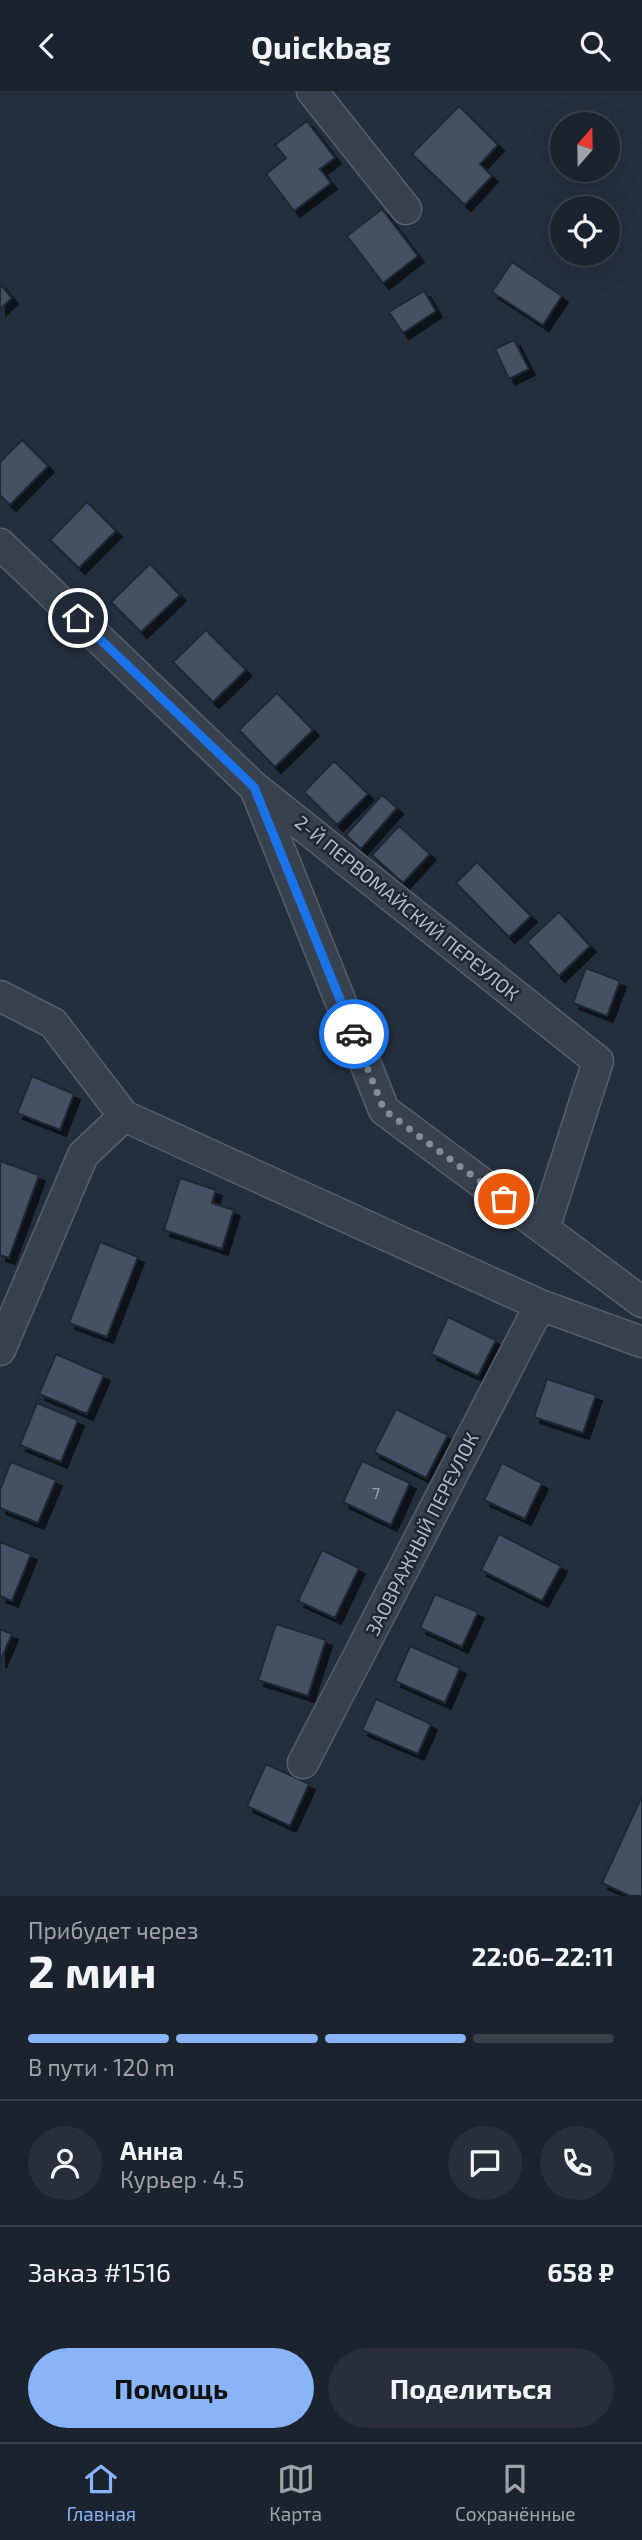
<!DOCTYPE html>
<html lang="ru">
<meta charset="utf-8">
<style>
body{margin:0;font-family:"Exo 2",sans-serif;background:#282f3a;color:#f1f3f6;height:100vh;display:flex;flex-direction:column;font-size:26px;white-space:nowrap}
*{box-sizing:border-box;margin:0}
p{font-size:23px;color:#a0a4aa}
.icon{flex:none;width:38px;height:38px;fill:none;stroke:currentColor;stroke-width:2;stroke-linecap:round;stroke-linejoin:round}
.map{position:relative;height:1805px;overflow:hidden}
.drawer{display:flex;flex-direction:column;background:#1b232e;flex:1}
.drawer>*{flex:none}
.needle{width:46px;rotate:20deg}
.buttons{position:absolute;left:550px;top:21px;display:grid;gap:14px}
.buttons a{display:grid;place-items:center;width:70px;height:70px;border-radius:50%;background:#1b232e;box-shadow:0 7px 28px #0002,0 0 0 2px #39404a;font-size:35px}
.pin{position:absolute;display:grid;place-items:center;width:60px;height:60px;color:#fff;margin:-30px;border:4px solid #fff;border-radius:50%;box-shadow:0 2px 7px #0007}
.courier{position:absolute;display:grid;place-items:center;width:70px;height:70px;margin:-35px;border:5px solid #1a73e8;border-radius:50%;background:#fff;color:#222;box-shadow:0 2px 9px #0007}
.head em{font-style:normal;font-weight:700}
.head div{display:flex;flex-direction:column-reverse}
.head{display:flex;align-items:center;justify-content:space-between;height:119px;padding:0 28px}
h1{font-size:46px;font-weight:700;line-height:52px}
.bar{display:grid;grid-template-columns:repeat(4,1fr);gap:10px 7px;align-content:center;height:84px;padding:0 28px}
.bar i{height:9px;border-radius:5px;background:#39404a}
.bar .active{background:#8ab4f8}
.bar p{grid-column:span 4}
.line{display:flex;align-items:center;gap:18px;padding:0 28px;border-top:2px solid #39404a}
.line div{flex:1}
.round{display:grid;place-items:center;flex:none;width:74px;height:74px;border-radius:37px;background:#282f3a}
.action{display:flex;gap:14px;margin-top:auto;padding:14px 28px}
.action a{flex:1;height:80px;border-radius:42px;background:#8ab4f8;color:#111;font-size:28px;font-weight:700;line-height:80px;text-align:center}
.action a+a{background:#282f3a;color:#f1f3f6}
header{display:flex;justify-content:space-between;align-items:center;height:91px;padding:0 28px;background:#1b232e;font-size:32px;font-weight:700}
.tab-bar{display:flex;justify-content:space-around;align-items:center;height:98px;border-top:2px solid #39404a;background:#1b232e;font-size:19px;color:#a0a4aa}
.tab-bar a{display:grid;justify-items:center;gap:4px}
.tab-bar .active{color:#8ab4f8}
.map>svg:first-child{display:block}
</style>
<header><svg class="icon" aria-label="back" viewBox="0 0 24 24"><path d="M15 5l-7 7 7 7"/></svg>Quickbag<svg class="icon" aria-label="search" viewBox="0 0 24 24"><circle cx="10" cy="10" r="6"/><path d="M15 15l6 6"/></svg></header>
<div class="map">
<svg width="642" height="1805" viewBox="0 0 642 1805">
<defs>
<filter id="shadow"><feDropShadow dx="6" dy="6" stdDeviation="0" flood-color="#0009"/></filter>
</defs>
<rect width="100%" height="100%" fill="#242f3e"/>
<path fill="#455162" stroke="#1f2835" stroke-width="2" filter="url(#shadow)" d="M459 15 498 54 480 73 492 85 465 114 412 63Z
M307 30 335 67 320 78 331 92 294 120 266 83 286 67 275 54Z
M382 118 418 165 383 192 347 145Z
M512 171 562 205 543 234 492 201Z
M0 193 12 207 0 218Z
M424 200 436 220 403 242 389 221Z
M514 249 529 278 509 288 495 258Z
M22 349 48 375 10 414 0 404V371Z
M87 411 116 440 79 477 50 449Z
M150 473 180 504 141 541 111 511Z
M206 539 246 579 213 611 173 571Z
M277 602 313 639 275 676 239 639Z
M334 670 368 703 337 734 304 701Z
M382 704 397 717 361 758 346 744Z
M399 735 430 763 403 792 372 764Z
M477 771 531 825 509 846 456 792Z
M559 821 590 855 559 885 527 851Z
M586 877 620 890 607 925 573 912Z
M32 985 74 1003 60 1039 17 1022Z
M0 1070 39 1084 9 1167 0 1164Z
M180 1087 216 1099 212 1112 234 1119 222 1158 164 1139Z
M100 1151 138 1166 107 1246 69 1232Z
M448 1226 496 1249 478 1285 431 1263Z
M56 1263 104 1284 87 1323 39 1303Z
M547 1288 596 1304 583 1342 534 1326Z
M37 1312 78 1329 61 1371 20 1354Z
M396 1318 448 1344 426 1387 374 1361Z
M362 1370 410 1392 391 1434 343 1411Z
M11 1371 56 1389 38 1432 0 1417V1399Z
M502 1372 542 1392 525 1428 484 1409Z
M499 1443 561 1475 542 1510 481 1479Z
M0 1451 31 1463 12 1510 0 1505Z
M322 1459 359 1477 335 1527 298 1510Z
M435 1503 478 1521 462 1556 420 1537Z
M276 1533 326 1549 308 1605 258 1589Z
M0 1538 12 1543 0 1571Z
M410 1555 460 1577 445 1612 395 1590Z
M376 1608 431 1633 418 1663 362 1639Z
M266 1673 309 1693 290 1735 247 1715Z
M642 1705V1805H630L602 1792Z"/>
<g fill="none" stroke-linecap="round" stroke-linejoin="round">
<g stroke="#565f6c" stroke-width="33">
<path id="minor" d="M312 0 406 118
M0 453 254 696 598 970 544 1138
M255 697 384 1019 642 1211
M0 905 53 932 124 1025 540 1214 642 1251
M0 1259 83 1064 124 1025
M303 1672 540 1214"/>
</g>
<use href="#minor" stroke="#38414e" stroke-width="30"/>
</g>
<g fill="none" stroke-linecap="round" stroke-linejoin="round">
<path stroke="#828b98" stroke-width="7" stroke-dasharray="0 12.6" d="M354 943 384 1019 504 1108"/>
<path stroke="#1a73e8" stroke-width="9" d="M78 527 254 696 354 943"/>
</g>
<g text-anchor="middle" stroke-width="5" stroke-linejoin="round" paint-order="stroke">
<g font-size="16" fill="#98a1af">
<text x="376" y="1408">7</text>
</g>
<g font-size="19" fill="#b4bcc9" stroke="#1d2633">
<text transform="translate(407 817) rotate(39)" y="7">2-Й ПЕРВОМАЙСКИЙ ПЕРЕУЛОК</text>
<text transform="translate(422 1443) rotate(-63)" y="7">ЗАОВРАЖНЫЙ ПЕРЕУЛОК</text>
</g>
</g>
</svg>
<div class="buttons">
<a><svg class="needle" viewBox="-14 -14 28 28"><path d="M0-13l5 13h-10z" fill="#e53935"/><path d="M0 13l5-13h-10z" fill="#a0a4aa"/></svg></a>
<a><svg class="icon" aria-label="locate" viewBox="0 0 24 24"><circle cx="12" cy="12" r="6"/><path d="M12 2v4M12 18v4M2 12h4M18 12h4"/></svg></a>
</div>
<div class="pin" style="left:504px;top:1108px;background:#ea580c"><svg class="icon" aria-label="bag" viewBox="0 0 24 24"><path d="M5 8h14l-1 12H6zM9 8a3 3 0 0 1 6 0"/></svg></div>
<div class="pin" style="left:78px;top:527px;background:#1f2937"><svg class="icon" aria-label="home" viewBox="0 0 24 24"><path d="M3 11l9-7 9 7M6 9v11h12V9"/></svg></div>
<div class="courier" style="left:354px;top:943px"><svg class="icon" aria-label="car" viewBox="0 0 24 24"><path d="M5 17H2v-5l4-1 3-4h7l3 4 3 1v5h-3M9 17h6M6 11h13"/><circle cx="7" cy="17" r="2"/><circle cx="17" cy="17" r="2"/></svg></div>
</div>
<section class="drawer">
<div class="head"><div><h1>2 мин</h1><p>Прибудет через</p></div><em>22:06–22:11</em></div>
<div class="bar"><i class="active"></i><i class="active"></i><i class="active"></i><i></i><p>В пути · 120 m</p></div>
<div class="line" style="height:126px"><a class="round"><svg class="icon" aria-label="person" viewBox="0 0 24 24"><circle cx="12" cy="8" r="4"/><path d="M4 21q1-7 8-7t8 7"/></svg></a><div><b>Анна</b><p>Курьер · 4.5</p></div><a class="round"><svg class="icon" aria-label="chat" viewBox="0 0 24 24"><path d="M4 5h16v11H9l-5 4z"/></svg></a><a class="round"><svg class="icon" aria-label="phone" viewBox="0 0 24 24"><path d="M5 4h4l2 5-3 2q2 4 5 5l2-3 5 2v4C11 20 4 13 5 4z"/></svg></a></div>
<div class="line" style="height:91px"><div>Заказ #1516</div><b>658 ₽</b></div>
<div class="action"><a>Помощь</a><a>Поделиться</a></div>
</section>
<nav class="tab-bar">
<a class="active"><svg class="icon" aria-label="home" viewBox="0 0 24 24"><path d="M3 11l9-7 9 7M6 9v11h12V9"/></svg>Главная</a>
<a><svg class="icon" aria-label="map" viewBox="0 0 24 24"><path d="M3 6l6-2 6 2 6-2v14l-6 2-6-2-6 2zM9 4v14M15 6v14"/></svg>Карта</a>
<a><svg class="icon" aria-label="saved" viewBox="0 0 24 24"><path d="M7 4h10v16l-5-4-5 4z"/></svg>Сохранённые</a>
</nav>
